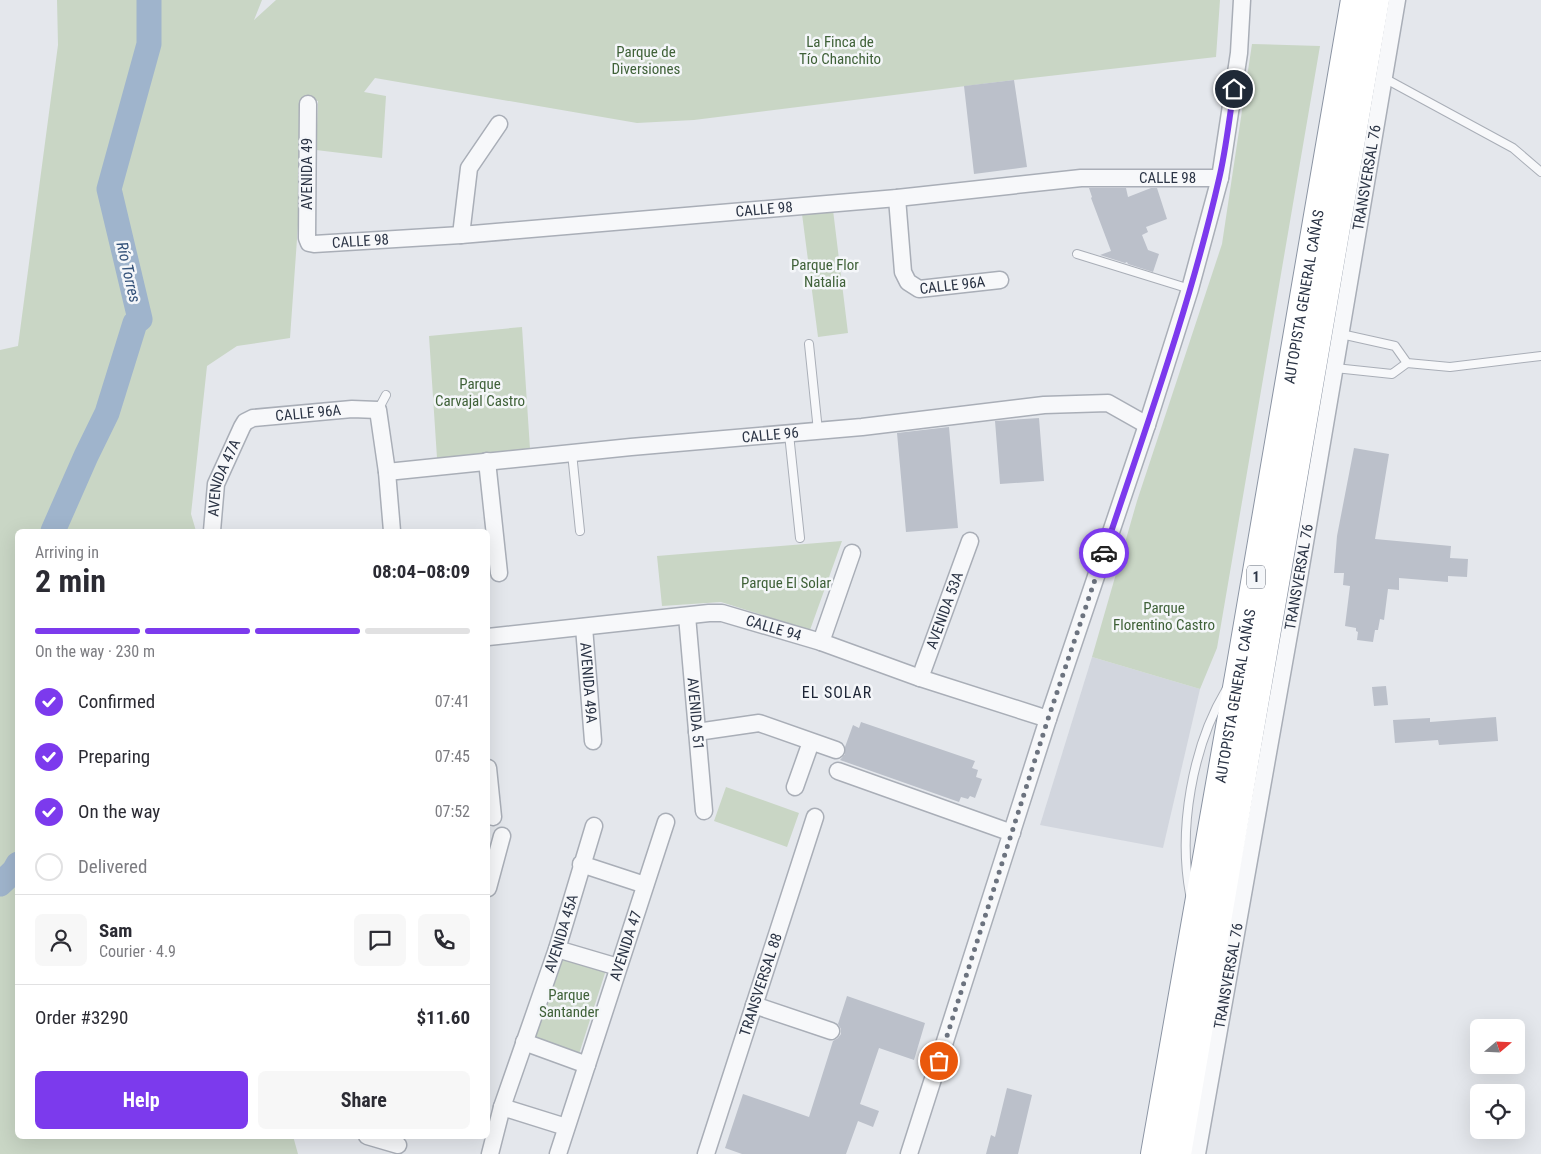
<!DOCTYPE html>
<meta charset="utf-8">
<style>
body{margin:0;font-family:"Roboto Condensed",sans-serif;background:#f7f7f7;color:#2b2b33;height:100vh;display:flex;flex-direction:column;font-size:19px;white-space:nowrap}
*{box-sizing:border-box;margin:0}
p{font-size:16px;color:#7c7c81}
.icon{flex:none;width:28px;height:28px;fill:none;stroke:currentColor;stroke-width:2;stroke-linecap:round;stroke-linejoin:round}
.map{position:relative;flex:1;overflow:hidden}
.details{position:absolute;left:15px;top:529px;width:475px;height:610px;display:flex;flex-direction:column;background:#fff;border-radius:8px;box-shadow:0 5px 20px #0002}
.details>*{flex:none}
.needle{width:32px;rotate:71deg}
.buttons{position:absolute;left:1470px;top:1019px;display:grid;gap:10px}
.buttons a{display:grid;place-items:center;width:55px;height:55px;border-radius:8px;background:#fff;box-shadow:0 5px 20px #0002;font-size:25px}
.pin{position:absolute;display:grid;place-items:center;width:42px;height:42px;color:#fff;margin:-21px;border:2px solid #fff;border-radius:50%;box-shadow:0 1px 5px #0007}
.courier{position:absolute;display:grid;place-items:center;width:50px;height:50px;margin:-25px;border:4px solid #7c3aed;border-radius:50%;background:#fff;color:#222;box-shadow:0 1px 6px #0007}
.summary em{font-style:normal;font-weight:700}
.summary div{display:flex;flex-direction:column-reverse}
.summary{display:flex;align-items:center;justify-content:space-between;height:85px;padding:0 20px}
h1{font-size:32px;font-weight:700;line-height:38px}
.bar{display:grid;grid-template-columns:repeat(4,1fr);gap:8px 5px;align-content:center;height:60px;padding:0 20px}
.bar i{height:6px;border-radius:4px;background:#e1e1e2}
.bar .active{background:#7c3aed}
.bar p{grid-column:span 4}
.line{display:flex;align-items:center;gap:12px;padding:0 20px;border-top:1px solid #e1e1e2}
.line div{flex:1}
.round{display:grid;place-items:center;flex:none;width:52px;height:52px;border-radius:8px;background:#f7f7f7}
ol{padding:0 20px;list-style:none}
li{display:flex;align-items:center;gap:15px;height:55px}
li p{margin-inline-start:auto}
li .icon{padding:5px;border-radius:50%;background:#7c3aed;color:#fff;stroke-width:4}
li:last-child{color:#7c7c81}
li i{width:28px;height:28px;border:2px solid #e1e1e2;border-radius:50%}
.primary-button{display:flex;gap:10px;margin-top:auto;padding:10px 20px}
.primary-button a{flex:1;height:58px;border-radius:8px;background:#7c3aed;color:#fff;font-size:20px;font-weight:700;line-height:58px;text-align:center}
.primary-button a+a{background:#f7f7f7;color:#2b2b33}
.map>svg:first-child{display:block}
</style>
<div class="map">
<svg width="1541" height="1154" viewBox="0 0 1541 1154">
<rect width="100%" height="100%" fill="#e4e7ec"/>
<path fill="#d2d6de" d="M1092 657 1200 689 1163 848 1040 825Z"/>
<path fill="#c9d6c5" d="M57 0H262L254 20 276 0H1220L1216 57 1014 80 694 120 637 123 375 78 364 92 386 96 382 158 316 150 318 101 307 98 290 338 237 346 207 366 191 514 196 531H18V1136H293L298 1154H0V350L18 346 58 45Z
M1252 44 1320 46 1217 648 1200 689 1092 657 1137 501 1222 244Z
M833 210 848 333 818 337 802 214Z
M522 327 530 449 437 458 429 336Z
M842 541 810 630 721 602 662 606 657 556Z
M726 787 799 813 787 847 714 821Z
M559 954 606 970 579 1054 532 1039Z"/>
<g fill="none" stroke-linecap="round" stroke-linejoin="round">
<path stroke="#9fb4cc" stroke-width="25" d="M53 531 86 456 107 413 135 323 140 319 109 189 149 44V0
M0 884 14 871 18 864"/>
</g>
<path fill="#bbc0ca" d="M1014 80 1027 167 974 174 964 86Z
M1089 188H1126L1128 197 1151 188H1157L1167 219 1146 227 1148 232 1142 235 1148 250 1159 254 1153 272 1128 264 1127 262 1125 263 1100 255 1111 251 1091 198 1092 197Z
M1039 418 1044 481 1000 484 995 421Z
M949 427 958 528 906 532 897 433Z
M1354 448 1389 454 1375 539 1451 546 1450 558 1468 559 1467 577 1448 576V582L1399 578V590L1388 589 1384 620 1380 619 1378 630H1375L1373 642 1357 640 1358 632 1356 631V628L1345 626 1350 586 1343 585 1344 573H1334L1337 536Z
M1386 686 1388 705 1374 706 1372 687Z
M1496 717 1498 741 1439 745 1438 740 1395 743 1393 720 1430 718V722Z
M861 722 975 761 972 768 978 770 976 777 982 779 975 798 970 796 968 799 961 797 959 802 840 760 845 754V747L853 725 859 728Z
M847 996 925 1023 914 1060 879 1048 860 1104 879 1111 873 1127 858 1121 846 1154H742L725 1148 743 1094 809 1117 833 1041 838 1038 841 1034V1029L838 1024Z
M1007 1088 1032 1095 1018 1154H986L991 1135 995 1137Z"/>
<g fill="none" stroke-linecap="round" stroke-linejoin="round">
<g stroke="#a9aeb7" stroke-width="10">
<path id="lane" d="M1384 78 1513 148 1541 172
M1077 254 1190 289
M1341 334 1395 346 1407 363
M809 344 818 431
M1335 368 1392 374 1407 363 1450 367 1541 356
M378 410 386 395
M789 434 800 538
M572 453 580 531
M1190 894C1178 830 1192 747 1226 690"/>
</g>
<g stroke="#a9aeb7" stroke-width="19">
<g id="street">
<path id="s1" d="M308 104 307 238 309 243 314 244 461 235 897 198 1081 178H1220"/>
<path id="s2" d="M897 198 903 272 908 282 919 289 1000 280"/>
<path d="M461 235 469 168 499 124"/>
<path d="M487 461 499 573"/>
<path id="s3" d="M387 472 631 447 862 427 1044 405 1108 403 1147 425"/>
<path id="s4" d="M212 531 216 484 242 427 245 422 253 418 352 409 378 410 387 472 392 531"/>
<path id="s5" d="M687 616 704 811"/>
<path id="s6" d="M584 627 593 741"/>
<path id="s7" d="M488 637 709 613H722L821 642 920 678 1048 719"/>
<path d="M821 642 852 553"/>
<path id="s8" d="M920 678 970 541"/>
<path d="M697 732 759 723 836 750"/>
<path d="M488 768 493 817"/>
<path d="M838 771 1012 833"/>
<path d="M795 787 811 742"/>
<path d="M581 864 645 885"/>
<path d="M488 888 502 836"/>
<path d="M557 949 618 967"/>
<path d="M754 1005 831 1031"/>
<path d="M524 1042 587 1065"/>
<path d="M502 1107 566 1127"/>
<path d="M367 1136 398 1145"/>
<path id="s9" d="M490 1154 502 1107 557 949 594 826"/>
<path id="s10" d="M558 1154 666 822"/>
<path id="s11" d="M706 1154 815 817"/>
<path d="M909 1154 1048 719 1147 425 1190 289 1220 178 1239 53 1242 0"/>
<path id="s12" d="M1197 1154 1299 578 1397 0"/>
</g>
</g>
<g stroke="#8b94a3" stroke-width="30">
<g id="highway">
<path id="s13" d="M1155 1154 1241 665 1355 0"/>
<path d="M1177 1154 1375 0"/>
</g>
</g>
<use href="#lane" stroke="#f7f8fa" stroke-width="8"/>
<use href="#street" stroke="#f7f8fa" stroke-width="16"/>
<use href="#highway" stroke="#fff" stroke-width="28"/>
</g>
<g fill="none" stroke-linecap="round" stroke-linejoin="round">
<path stroke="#6c737f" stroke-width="5" stroke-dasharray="0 9" d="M939 1061 1048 719 1104 553"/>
<path stroke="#7c3aed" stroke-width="6" d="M1104 553C1145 430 1190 306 1219 179 1226 150 1229 119 1234 89"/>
</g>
<g text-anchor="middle" stroke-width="5" stroke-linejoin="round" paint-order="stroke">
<rect fill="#f4f6f9" stroke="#676e7b" stroke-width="1" x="1247" y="565.5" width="18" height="23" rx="4"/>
<g font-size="14" font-weight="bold" fill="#2b3445">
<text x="1256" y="582">1</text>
</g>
<g font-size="15" fill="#3f6138" stroke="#f4f6f9">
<text x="840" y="47">La Finca de<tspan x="840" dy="17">Tío Chanchito</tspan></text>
<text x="646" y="57">Parque de<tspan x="646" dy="17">Diversiones</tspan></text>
<text x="825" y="270">Parque Flor<tspan x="825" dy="17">Natalia</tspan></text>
<text x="480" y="389">Parque<tspan x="480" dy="17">Carvajal Castro</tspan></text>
<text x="786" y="588">Parque El Solar</text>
<text x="1164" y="613">Parque<tspan x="1164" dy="17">Florentino Castro</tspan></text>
<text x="569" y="1000">Parque<tspan x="569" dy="17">Santander</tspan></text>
</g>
<g font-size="15" fill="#2b3445" stroke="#f4f6f9">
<text transform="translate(307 174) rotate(-90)" y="5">AVENIDA 49</text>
<text dy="5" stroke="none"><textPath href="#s1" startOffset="1001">CALLE 98</textPath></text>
<text dy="5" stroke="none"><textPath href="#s12" startOffset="991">TRANSVERSAL 76</textPath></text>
<text dy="5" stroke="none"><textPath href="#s1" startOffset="596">CALLE 98</textPath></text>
<text dy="5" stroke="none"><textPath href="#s1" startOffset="191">CALLE 98</textPath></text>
<text dy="5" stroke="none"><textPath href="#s2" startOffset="132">CALLE 96A</textPath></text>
<text dy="5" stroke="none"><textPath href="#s13" startOffset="870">AUTOPISTA GENERAL CAÑAS</textPath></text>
<text dy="5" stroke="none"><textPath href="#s4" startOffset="180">CALLE 96A</textPath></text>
<text dy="5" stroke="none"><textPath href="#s3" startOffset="385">CALLE 96</textPath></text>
<text dy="5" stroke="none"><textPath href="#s4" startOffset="55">AVENIDA 47A</textPath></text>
<text dy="5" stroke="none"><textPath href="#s12" startOffset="586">TRANSVERSAL 76</textPath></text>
<text dy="5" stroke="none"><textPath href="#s8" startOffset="72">AVENIDA 53A</textPath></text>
<text dy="5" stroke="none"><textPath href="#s7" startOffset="289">CALLE 94</textPath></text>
<text dy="5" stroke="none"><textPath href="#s6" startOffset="56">AVENIDA 49A</textPath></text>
<text dy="5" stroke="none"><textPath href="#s13" startOffset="465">AUTOPISTA GENERAL CAÑAS</textPath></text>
<text dy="5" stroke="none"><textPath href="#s5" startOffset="98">AVENIDA 51</textPath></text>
<text dy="5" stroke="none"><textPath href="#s9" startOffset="232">AVENIDA 45A</textPath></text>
<text dy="5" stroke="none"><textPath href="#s10" startOffset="219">AVENIDA 47</textPath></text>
<text dy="5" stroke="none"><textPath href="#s12" startOffset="181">TRANSVERSAL 76</textPath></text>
<text dy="5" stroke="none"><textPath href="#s11" startOffset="178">TRANSVERSAL 88</textPath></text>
</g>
<g font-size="16" font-style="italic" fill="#34527a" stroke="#f4f6f9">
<text transform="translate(129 272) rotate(77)" y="6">Río Torres</text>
</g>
<g font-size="16" letter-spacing="1" fill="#1d2536" stroke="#f4f6f9">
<text x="837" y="698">EL SOLAR</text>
</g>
</g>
</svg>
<div class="buttons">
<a><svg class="needle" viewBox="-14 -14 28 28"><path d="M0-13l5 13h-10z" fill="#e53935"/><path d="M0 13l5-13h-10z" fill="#7c7c81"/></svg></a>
<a><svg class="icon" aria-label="locate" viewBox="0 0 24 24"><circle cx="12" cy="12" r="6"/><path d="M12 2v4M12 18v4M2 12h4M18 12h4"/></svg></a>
</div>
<div class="pin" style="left:939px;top:1061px;background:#ea580c"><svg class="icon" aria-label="bag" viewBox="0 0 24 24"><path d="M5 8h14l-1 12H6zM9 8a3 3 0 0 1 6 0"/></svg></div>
<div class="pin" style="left:1234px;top:89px;background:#1f2937"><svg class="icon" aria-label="home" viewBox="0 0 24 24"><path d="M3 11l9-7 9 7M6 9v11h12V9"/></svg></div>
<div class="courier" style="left:1104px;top:553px"><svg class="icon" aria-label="car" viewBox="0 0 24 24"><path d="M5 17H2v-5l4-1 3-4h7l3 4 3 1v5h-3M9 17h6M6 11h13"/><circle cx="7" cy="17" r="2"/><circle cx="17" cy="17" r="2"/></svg></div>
<section class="details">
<div class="summary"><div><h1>2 min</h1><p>Arriving in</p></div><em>08:04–08:09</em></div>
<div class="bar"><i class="active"></i><i class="active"></i><i class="active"></i><i></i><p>On the way · 230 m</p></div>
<ol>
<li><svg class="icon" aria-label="check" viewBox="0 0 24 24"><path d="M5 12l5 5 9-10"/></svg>Confirmed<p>07:41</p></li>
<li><svg class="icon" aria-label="check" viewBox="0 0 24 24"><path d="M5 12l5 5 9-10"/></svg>Preparing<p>07:45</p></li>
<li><svg class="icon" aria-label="check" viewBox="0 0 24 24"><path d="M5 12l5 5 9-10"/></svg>On the way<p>07:52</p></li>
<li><i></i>Delivered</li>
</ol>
<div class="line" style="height:90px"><a class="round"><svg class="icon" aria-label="person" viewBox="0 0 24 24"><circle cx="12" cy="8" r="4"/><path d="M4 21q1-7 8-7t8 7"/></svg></a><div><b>Sam</b><p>Courier · 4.9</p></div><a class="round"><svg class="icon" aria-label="chat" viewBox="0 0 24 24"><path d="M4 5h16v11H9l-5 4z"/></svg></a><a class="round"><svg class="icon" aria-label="phone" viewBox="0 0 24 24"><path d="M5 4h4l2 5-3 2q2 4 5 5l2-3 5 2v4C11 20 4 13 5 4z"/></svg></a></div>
<div class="line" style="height:65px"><div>Order #3290</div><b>$11.60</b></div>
<div class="primary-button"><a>Help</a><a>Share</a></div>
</section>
</div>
